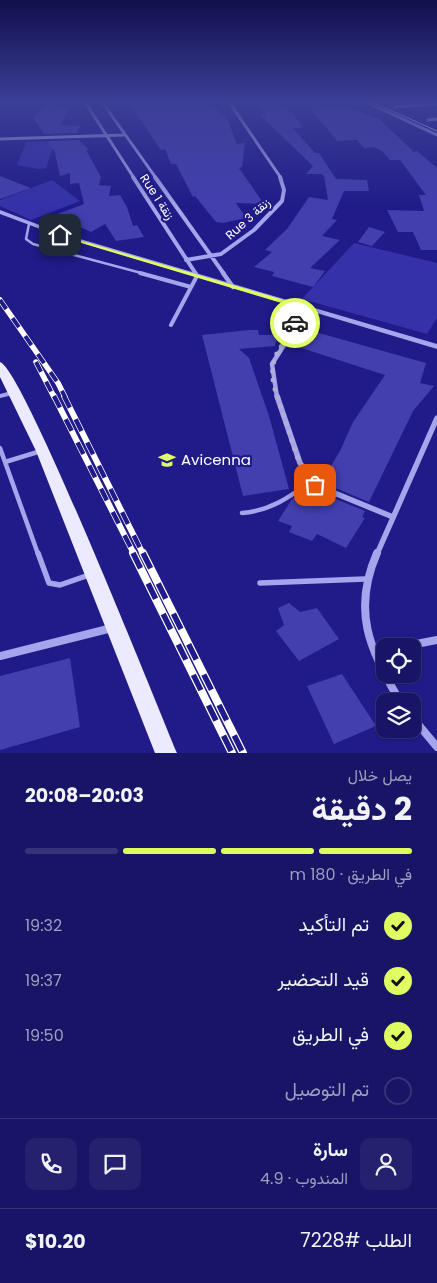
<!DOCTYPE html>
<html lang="ar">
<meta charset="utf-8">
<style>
body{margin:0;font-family:Poppins,Vazirmatn,sans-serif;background:#25216f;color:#f1f3f6;direction:rtl;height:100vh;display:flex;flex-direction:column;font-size:19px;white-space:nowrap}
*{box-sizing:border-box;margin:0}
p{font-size:16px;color:#9f9ebf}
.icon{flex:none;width:28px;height:28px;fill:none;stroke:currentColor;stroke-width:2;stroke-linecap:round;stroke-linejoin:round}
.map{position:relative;height:753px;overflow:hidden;direction:ltr}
.details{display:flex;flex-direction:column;background:#181466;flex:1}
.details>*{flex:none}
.tools{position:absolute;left:376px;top:638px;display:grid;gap:10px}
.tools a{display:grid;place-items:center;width:45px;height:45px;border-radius:10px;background:#181466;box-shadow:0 1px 4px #0004,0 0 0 1px #36337a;font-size:25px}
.pin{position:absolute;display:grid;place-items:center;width:42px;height:42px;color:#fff;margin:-21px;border-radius:10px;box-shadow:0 2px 8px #0006}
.courier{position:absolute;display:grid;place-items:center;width:50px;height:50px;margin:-25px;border:4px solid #dffd61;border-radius:50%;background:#fff;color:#222;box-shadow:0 1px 6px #0007}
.overview em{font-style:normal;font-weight:700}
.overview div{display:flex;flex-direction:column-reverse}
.overview{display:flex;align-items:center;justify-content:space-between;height:85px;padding:0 25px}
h1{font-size:32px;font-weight:700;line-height:38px}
.bar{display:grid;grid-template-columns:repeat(4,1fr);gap:8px 5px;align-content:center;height:60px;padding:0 25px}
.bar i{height:6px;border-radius:4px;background:#36337a}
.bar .active{background:#dffd61}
.bar p{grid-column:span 4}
.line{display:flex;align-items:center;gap:12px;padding:0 25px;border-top:1px solid #36337a}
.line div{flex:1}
.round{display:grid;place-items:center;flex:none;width:52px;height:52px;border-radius:10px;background:#25216f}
ol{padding:0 25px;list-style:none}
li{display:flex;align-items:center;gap:15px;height:55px}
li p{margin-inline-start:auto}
li .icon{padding:5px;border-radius:50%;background:#dffd61;color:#111;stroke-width:4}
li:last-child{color:#9f9ebf}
li i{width:28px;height:28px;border:2px solid #36337a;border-radius:50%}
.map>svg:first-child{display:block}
</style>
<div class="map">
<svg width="437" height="753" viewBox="0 0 437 753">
<rect width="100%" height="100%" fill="#201b88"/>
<path fill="#3531a8" d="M55 141 46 168 38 169 17 165 26 142Z
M52 180 80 201 31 220 0 206V200Z
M354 243 437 263V318L427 334 302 299Z"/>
<path fill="#433faf" d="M48 102H58V107H69L61 125 80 126 77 133 44 134 33 117Z
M128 102H207L227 118 237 144 245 143 242 167 239 168 264 204 236 203 246 218 223 223 216 222 195 196 193 197 176 164H171L165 149 161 150Z
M254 102H282L290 113H293L303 128H293L315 153H319L336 179 367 180 369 191H344L332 219 337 220 322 236 340 240 310 268 325 271 313 287 272 276 274 272 254 267 272 252 265 250 287 229 309 197 328 200 324 176 321 174H306L313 166 260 115H267Z
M308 105H340L379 119 414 152 417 151 437 168V250H421L413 232H398L387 210 424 211 419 195H426L400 160H390L382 151 374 147 364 148 357 140 337 141Z
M79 140 89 150H86L101 177 99 185 111 186 109 196 120 195 127 207 133 226 137 225 144 237 116 241 105 224 91 232 55 215 84 204 79 183 70 184V173L60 176 55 153 48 141Z
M0 176 31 188 0 199Z
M369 227 385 232 372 246 358 242Z
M301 328 426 363 420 383 434 386 413 411 369 502 321 482 340 451 353 422 385 375 289 344Z
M249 330H258L259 335H278L275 346 239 349 249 358 269 416 289 489 243 496 202 335Z
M316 491 365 511 362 517 365 518 346 548 317 534 312 541 289 532 292 526 278 521 292 499 300 494 311 499Z
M289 603 300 612 317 608 339 639 299 661 276 631 284 625 278 608Z
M70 658 80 727 0 750V676Z
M342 674 376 726 334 744 307 686Z"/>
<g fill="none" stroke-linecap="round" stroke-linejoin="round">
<path stroke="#a6a4ec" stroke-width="2.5" d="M29 224 26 239 33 244 145 274"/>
<path stroke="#a6a4ec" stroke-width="4" d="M140 273 191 287
M171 325 197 276
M0 396 12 393"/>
<path stroke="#a6a4ec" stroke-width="4.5" d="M0 448 38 554
M5 462 41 451
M242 513C270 511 290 497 311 481"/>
<path stroke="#a6a4ec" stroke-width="5.5" d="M38 553 49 583 60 585 89 575
M260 583 365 579"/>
<path stroke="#a6a4ec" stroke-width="3" d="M85 102 134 178
M102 102 156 178
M229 102 281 178
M366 102 437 135
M394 107 437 104
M428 120 437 119
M0 139 124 135"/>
<path stroke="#a6a4ec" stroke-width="4" d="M133 177 196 274
M155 177 224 274
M186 260 221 254 254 230 282 201 284 190 280 177"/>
<path stroke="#a6a4ec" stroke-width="4.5" d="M195 273 197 276
M223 273 233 287
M277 397 272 364 291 334 299 306"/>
<path stroke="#a6a4ec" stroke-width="5.5" d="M277 396 300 463 315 485 393 517
M377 554 437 418"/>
<path stroke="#a6a4ec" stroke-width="8" d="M377 553C352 610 369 650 400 701
M406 646 437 640
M375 653 385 651
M0 656 112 628
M412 717 437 747"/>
<path fill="#a6a4ec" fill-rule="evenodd" d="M0 210 63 234 437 344V349L59 236 0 214Z"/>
<path fill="#eceaff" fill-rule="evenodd" d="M0 362C23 368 158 708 177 753H155L36 451 0 377Z"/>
<path stroke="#fff" stroke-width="1" d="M372 102 437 131"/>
<g stroke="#fff" stroke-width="5.5">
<path id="rail-far2" d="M0 300 58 383 65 397
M36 362 54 397"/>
</g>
<g stroke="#fff" stroke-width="6">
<path id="rail-far1" d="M54 396 134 554
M64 396 143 554"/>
</g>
<g stroke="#fff" stroke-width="8">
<path id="rail" d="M133 553 232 753
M143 553 243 753"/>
</g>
<use href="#rail-far2" stroke="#201b88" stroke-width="4" stroke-dasharray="11" stroke-linecap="butt"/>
<use href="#rail-far1" stroke="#201b88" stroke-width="4.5" stroke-dasharray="13" stroke-linecap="butt"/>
<use href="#rail" stroke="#201b88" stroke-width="5.5" stroke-dasharray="17" stroke-linecap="butt"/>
</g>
<linearGradient id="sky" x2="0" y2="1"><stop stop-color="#120f4b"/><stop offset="0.49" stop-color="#3c3f96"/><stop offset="1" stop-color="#3c3f96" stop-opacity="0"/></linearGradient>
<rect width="437" height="208" fill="url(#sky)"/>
<path fill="#dffd61" d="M58 234 301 305 299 323 295 325 292 323 295 307 58 236Z"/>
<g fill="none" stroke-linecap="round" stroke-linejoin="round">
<path stroke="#b1afd5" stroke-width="5" stroke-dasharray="0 9" d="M295 323C283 351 268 352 274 386L299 462 315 485"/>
</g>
<defs>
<g id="school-bare" transform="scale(1.35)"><path d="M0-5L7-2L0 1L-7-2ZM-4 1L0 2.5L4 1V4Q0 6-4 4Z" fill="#dffd61" stroke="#201b88" stroke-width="2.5" paint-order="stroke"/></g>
</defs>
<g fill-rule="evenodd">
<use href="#school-bare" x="167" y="460"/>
</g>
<g text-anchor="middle" stroke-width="4.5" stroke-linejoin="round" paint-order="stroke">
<g font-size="12" fill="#fff" stroke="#201b88">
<text transform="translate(157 197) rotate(57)" y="4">Rue 1 زنقة</text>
<text transform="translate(248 219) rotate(-42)" y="4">Rue 3 زنقة</text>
</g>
<g font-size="15" fill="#fff" stroke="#201b88" text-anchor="start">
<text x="181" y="465">Avicenna</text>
</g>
</g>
</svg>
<div class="tools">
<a><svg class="icon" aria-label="locate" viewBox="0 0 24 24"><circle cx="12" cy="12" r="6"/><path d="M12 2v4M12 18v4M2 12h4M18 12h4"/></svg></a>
<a><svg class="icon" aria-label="layers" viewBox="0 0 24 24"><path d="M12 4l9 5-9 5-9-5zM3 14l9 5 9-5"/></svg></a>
</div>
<div class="pin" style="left:315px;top:485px;background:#ea580c"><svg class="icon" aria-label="bag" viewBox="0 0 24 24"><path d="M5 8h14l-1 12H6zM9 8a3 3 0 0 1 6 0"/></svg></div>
<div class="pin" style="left:60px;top:235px;background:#1f2937"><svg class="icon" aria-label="home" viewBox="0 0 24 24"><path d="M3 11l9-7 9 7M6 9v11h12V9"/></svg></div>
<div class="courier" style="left:295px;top:323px"><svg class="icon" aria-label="car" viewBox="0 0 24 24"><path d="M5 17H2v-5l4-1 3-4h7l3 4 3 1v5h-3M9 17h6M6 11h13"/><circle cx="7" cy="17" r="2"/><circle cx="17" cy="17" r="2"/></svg></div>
</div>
<section class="details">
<div class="overview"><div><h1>2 دقيقة</h1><p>يصل خلال</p></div><em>20:03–20:08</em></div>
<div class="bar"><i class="active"></i><i class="active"></i><i class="active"></i><i></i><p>في الطريق · 180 m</p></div>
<ol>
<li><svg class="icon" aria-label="check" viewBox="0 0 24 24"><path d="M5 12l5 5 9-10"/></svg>تم التأكيد<p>19:32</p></li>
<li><svg class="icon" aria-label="check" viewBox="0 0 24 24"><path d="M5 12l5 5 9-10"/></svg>قيد التحضير<p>19:37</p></li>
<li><svg class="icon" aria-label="check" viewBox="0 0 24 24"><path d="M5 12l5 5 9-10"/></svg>في الطريق<p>19:50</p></li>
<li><i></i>تم التوصيل</li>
</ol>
<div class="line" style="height:90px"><a class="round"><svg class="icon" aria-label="person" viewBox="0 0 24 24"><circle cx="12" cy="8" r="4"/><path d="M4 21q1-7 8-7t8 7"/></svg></a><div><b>سارة</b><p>المندوب · 4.9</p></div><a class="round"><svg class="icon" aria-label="chat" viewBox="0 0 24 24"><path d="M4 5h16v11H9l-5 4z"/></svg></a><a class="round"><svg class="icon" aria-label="phone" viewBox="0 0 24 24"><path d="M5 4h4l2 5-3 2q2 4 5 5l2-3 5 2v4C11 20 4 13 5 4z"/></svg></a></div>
<div class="line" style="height:65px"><div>الطلب #7228</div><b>$10.20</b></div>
</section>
